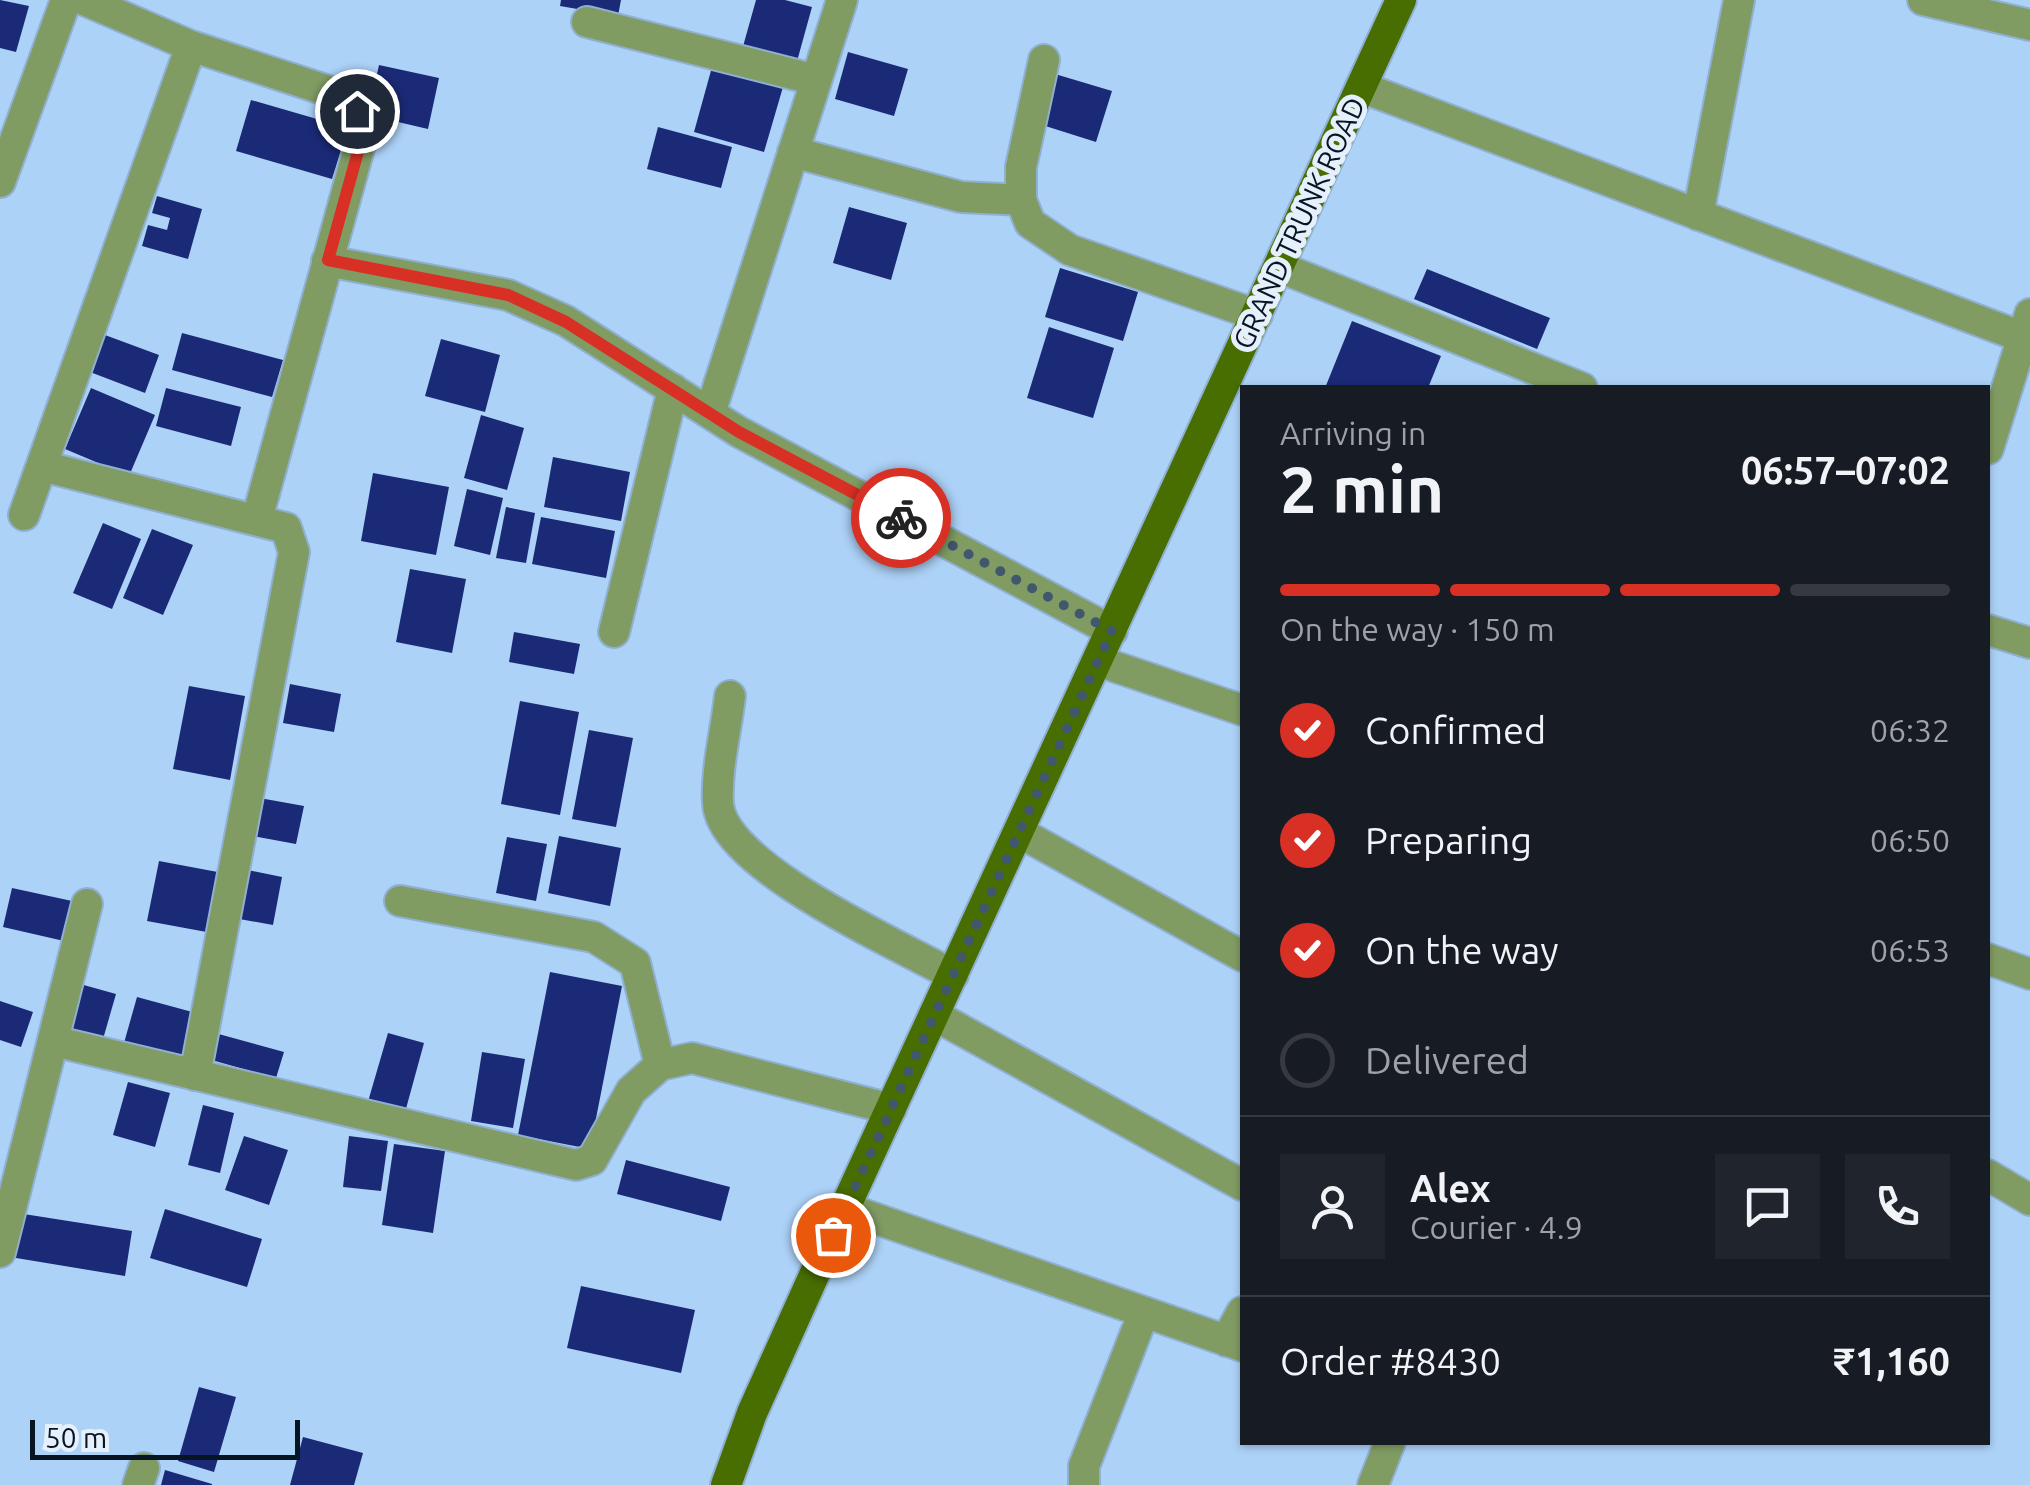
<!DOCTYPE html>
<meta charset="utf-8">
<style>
body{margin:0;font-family:Ubuntu,sans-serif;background:#20242c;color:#f1f3f6;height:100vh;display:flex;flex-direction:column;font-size:38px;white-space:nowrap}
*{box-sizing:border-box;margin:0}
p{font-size:32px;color:#9ea1a6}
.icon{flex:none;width:55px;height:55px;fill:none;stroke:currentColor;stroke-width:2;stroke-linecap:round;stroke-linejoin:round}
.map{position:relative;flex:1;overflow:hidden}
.details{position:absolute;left:1240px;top:385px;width:750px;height:1060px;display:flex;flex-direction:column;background:#171b24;border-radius:0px;box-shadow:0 2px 8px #0004}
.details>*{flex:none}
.scale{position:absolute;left:30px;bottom:25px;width:270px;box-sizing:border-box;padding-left:10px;border:5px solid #071522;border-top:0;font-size:28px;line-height:35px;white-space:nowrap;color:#071522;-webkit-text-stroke:8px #e5f0fc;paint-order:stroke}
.pin{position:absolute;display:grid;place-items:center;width:85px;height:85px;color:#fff;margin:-42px;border:5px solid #fff;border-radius:50%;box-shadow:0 2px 10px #0007}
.courier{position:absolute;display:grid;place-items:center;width:100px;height:100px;margin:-50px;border:8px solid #d93025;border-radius:50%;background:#fff;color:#222;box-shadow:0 2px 12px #0007}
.headline em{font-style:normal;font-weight:600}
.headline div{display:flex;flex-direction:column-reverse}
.headline{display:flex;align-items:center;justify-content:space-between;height:170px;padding:0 40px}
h1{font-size:65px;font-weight:600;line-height:75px}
.bar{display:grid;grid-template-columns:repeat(4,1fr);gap:15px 10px;align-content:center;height:120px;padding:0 40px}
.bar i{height:12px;border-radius:8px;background:#363941}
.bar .current{background:#d93025}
.bar p{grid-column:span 4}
.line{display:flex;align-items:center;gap:25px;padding:0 40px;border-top:2px solid #363941}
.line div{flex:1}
.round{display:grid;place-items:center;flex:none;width:105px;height:105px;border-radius:0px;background:#20242c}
ol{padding:0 40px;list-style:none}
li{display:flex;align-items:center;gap:30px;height:110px}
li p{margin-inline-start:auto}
li .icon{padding:10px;border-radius:50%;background:#d93025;color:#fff;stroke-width:4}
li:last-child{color:#9ea1a6}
li i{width:55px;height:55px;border:5px solid #363941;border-radius:50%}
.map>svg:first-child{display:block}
</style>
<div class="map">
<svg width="2030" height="1485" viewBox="0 0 2030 1485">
<rect width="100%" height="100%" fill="#add2f8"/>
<path fill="#1b2a77" d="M0 0 29 6 16 52 0 48Z
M561 0H621L618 16 560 6Z
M756 0H785L812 7 796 65 742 50Z
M848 52 908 69 894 116 835 99Z
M379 65 439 78 428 129 368 115Z
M712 67 783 87 764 152 694 132Z
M1055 74 1112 91 1096 142 1039 124Z
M251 100 348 128 332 179 236 151Z
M658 127 732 147 721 188 647 169Z
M157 196 202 209 188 259 142 246 148 225 167 230 170 218 152 213Z
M849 207 907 223 891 280 833 263Z
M1060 268 1138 292 1123 341 1045 317Z
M1427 269 1550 318 1537 349 1414 299Z
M1352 321 1441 356 1428 388H1325Z
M1049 327 1114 348 1093 418 1027 398Z
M182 333 283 360 272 397 172 370Z
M105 335 159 355 145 393 90 372Z
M441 339 500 355 485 412 425 396Z
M91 388 155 415 129 476 65 449Z
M166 388 241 407 231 446 156 426Z
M481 415 524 428 507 490 464 478Z
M553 457 630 472 621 521 544 507Z
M373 473 449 487 436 555 361 541Z
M467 489 503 498 490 555 454 546Z
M506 507 535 513 526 563 496 558Z
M541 517 615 531 606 578 532 564Z
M103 523 141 539 112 609 73 593Z
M152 529 193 545 163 615 123 598Z
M410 569 466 579 452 653 396 642Z
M514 632 580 644 574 674 509 662Z
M290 684 341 694 334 732 283 723Z
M189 686 245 696 230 780 173 769Z
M520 701 579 712 560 815 501 804Z
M589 730 633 738 616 827 572 819Z
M254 797 304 806 296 844 247 835Z
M559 836 621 848 610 906 548 893Z
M507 837 547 844 536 901 496 893Z
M159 861 223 873 212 933 147 921Z
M238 868 282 877 273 925 228 917Z
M12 888 72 901 64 941 3 927Z
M550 972 622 986 590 1149 518 1135Z
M73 982 116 994 101 1046 59 1034Z
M137 997 196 1013 181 1067 122 1050Z
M0 1001 33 1012 21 1047 0 1040Z
M215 1033 284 1052 276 1078 208 1059Z
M388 1033 424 1043 404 1116 367 1105Z
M482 1052 525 1059 513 1128 471 1121Z
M128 1082 170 1093 155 1147 113 1135Z
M203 1105 234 1113 220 1173 188 1165Z
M244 1136 288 1150 269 1205 225 1190Z
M349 1136 388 1141 381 1191 343 1187Z
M394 1144 445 1151 433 1233 382 1225Z
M626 1160 730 1187 721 1221 617 1194Z
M165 1209 262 1239 247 1287 150 1258Z
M11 1212 132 1231 125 1276 4 1256Z
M581 1286 695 1310 681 1373 567 1348Z
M199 1387 236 1397 214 1472 178 1461Z
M303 1437 363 1453 354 1485H290Z
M165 1470 212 1484V1485H161Z"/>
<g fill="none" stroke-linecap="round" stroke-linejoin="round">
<g stroke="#8fb0d1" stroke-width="34">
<path id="minor" d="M84 0 191 46 341 95 357 111 364 130 257 519
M1923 0 2030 25
M587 22 816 80
M1044 60 1021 167V200L1030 223 1070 250 1257 315
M1361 87 2030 340
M793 152 961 197 1021 200
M0 182 66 0
M1698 215 1739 0
M327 261 508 295 566 321 739 432 1112 631
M1279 267 1582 388
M710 413 842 0
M1988 449 2030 314
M42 466 286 528 294 552 195 1075
M24 515 191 46
M1988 630 2030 643
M614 632 673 389
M1098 661 1242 710
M730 696C726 731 716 769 718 803 721 866 899 945 953 975
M1019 832 1242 956
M400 901 594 937 635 963 660 1065
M1988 959 2030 974
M934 1015 1242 1185
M53 1041 576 1165 592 1160 631 1091 660 1065 692 1058 891 1109
M1988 1175 2030 1200
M845 1208 1242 1346
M0 1252 87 904
M1226 1341 1242 1312
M138 1485 144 1468
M1084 1485V1466L1144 1312
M1373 1485 1390 1442"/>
</g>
<g stroke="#8fb0d1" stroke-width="34">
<path id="major" d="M726 1485 752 1413 820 1262 1401 0"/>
</g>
<use href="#minor" stroke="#819c63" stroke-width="30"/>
<use href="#major" stroke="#486d00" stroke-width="30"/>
</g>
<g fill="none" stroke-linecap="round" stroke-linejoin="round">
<path stroke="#41576d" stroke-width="10" stroke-dasharray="0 18" d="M833 1235 1112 631 901 518"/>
<path stroke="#d93025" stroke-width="12" d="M357 111 364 130 328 260 508 295 566 322 739 432 901 518"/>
</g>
<g text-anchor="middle" stroke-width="10" stroke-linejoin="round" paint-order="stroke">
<g font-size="28" fill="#071522" stroke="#e5f0fc">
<text transform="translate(1299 223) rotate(-65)" y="10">GRAND TRUNK ROAD</text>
</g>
</g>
</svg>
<div class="scale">50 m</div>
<div class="pin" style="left:833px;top:1235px;background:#ea580c"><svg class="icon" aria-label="bag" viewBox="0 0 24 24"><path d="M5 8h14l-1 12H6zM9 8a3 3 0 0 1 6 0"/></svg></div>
<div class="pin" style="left:357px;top:111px;background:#1f2937"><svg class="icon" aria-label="home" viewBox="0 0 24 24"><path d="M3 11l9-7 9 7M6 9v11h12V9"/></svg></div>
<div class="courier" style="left:901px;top:518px"><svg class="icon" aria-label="bike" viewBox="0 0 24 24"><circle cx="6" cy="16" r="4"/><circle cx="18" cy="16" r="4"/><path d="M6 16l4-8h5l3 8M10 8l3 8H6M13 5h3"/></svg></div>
<section class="details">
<div class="headline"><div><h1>2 min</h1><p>Arriving in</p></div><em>06:57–07:02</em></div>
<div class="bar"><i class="current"></i><i class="current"></i><i class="current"></i><i></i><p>On the way · 150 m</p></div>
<ol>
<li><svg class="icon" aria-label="check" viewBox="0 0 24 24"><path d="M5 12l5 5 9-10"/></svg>Confirmed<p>06:32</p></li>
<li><svg class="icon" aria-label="check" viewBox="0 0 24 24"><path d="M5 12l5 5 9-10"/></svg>Preparing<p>06:50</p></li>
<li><svg class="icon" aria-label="check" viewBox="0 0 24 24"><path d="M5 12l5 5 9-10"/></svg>On the way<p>06:53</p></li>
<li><i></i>Delivered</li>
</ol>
<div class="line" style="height:180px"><a class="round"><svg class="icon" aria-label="person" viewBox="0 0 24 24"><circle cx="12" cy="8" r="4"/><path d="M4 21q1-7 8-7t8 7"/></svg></a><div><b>Alex</b><p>Courier · 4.9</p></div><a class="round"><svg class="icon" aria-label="chat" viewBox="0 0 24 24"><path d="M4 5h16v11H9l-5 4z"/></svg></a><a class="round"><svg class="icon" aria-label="phone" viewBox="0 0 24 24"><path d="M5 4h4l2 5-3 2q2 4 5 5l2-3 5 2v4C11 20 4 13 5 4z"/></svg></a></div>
<div class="line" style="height:130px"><div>Order #8430</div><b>₹1,160</b></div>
</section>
</div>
